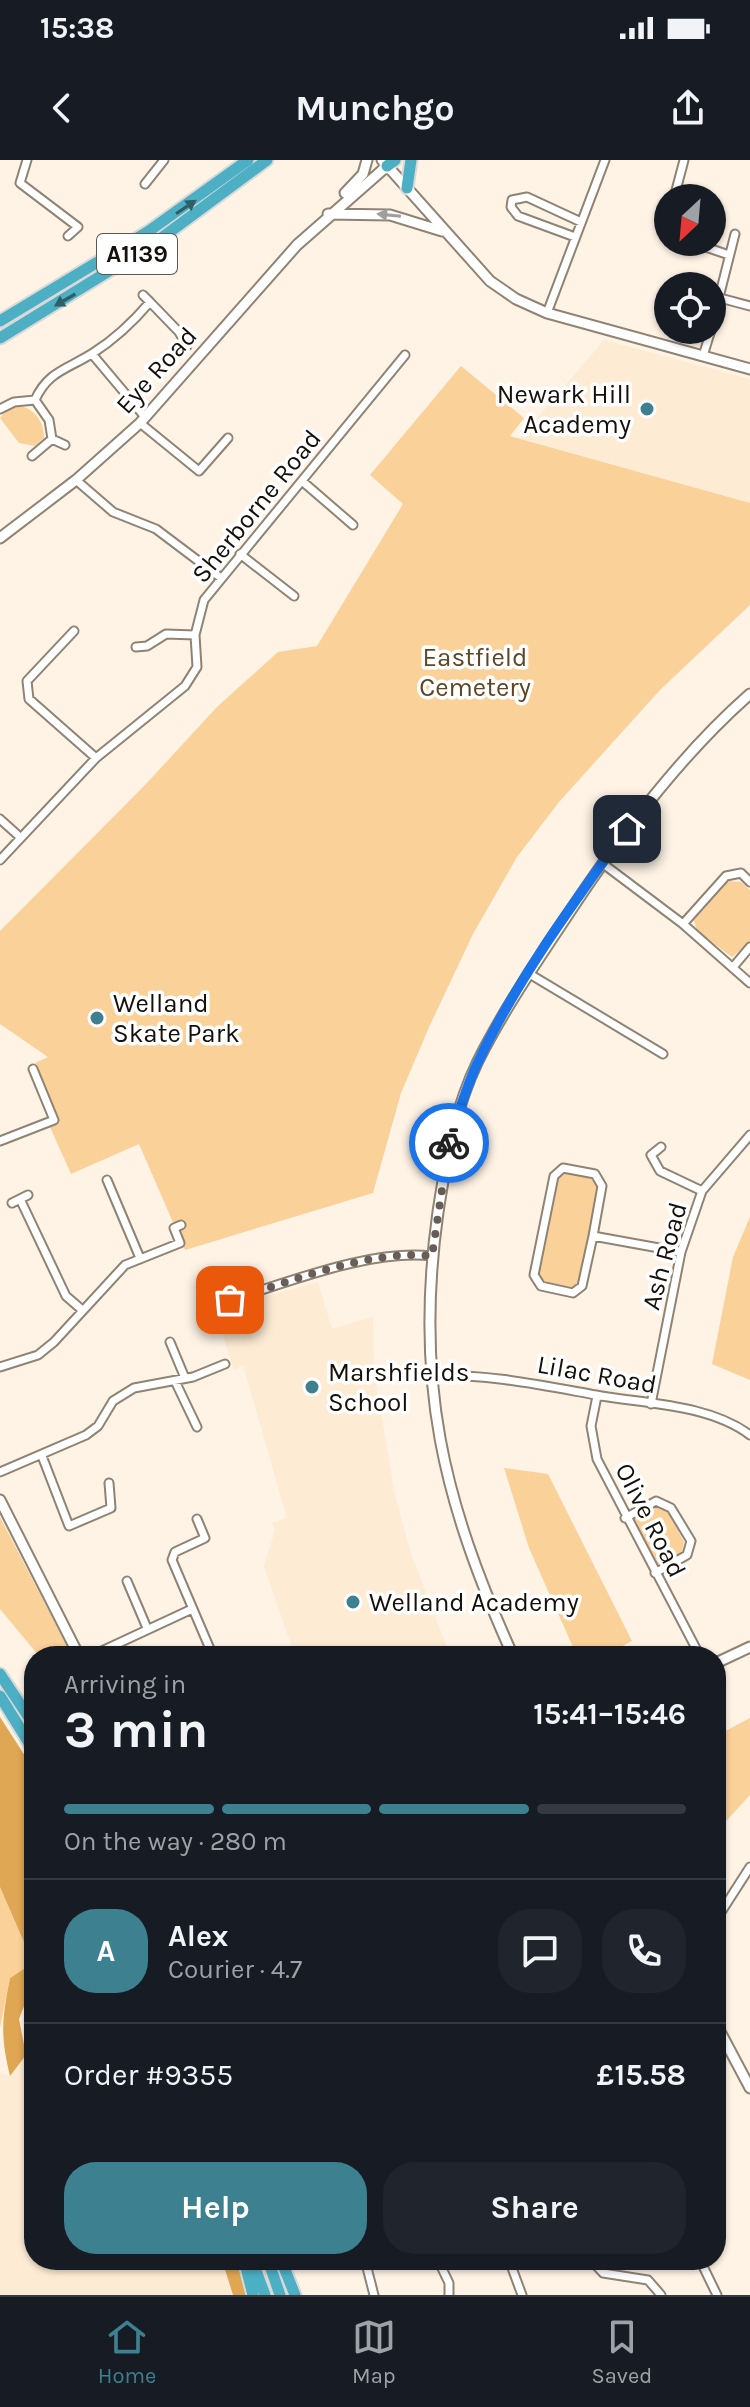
<!DOCTYPE html>
<meta charset="utf-8">
<style>
body{margin:0;font-family:Karla,sans-serif;background:#20242c;color:#f1f3f6;height:100vh;display:flex;flex-direction:column;font-size:30px;white-space:nowrap}
*{box-sizing:border-box;margin:0}
p{font-size:26px;color:#9ea1a6}
.icon{flex:none;width:44px;height:44px;fill:none;stroke:currentColor;stroke-width:2;stroke-linecap:round;stroke-linejoin:round}
.map{position:relative;flex:1;overflow:hidden}
.details{position:absolute;left:24px;top:1486px;width:702px;height:624px;display:flex;flex-direction:column;background:#171b24;border-radius:32px;box-shadow:0 2px 6px #0004}
.details>*{flex:none}
.needle{width:52px;rotate:206deg}
.fabs{position:absolute;left:654px;top:24px;display:grid;gap:16px}
.fabs a{display:grid;place-items:center;width:72px;height:72px;border-radius:50%;background:#171b24;box-shadow:0 2px 6px #0004;font-size:40px}
.pin{position:absolute;display:grid;place-items:center;width:68px;height:68px;color:#fff;margin:-34px;border-radius:16px;box-shadow:0 4px 12px #0006}
.courier{position:absolute;display:grid;place-items:center;width:80px;height:80px;margin:-40px;border:6px solid #1a73e8;border-radius:50%;background:#fff;color:#222;box-shadow:0 2px 10px #0007}
.headline em{font-style:normal;font-weight:700}
.headline div{display:flex;flex-direction:column-reverse}
.headline{display:flex;align-items:center;justify-content:space-between;height:136px;padding:0 40px}
h1{font-size:52px;font-weight:700;line-height:60px}
.bar{display:grid;grid-template-columns:repeat(4,1fr);gap:12px 8px;align-content:center;height:96px;padding:0 40px}
.bar i{height:10px;border-radius:6px;background:#363941}
.bar .current{background:#3d8090}
.bar p{grid-column:span 4}
.line{display:flex;align-items:center;gap:20px;padding:0 40px;border-top:2px solid #363941}
.line div{flex:1}
.round{display:grid;place-items:center;flex:none;width:84px;height:84px;border-radius:32px;background:#20242c}
.button{display:flex;gap:16px;margin-top:auto;padding:16px 40px}
.button a{flex:1;height:92px;border-radius:32px;background:#3d8090;color:#fff;font-size:32px;font-weight:700;line-height:92px;text-align:center}
.button a+a{background:#20242c;color:#f1f3f6}
.status{display:flex;justify-content:space-between;align-items:center;height:56px;padding:0 40px;background:#171b24;direction:ltr}
.status svg{height:22px;fill:currentColor}
header{display:flex;justify-content:space-between;align-items:center;height:104px;padding:0 40px;background:#171b24;font-size:36px;font-weight:700}
.tab-bar{display:flex;justify-content:space-around;align-items:center;height:112px;border-top:2px solid #363941;background:#171b24;font-size:22px;color:#9ea1a6}
.tab-bar a{display:grid;justify-items:center;gap:4px}
.tab-bar .current{color:#3d8090}
.map>svg:first-child{display:block}
</style>
<div class="status"><b>15:38</b><svg viewBox="0 0 49 12"><path d="M0 12V9h3v3zM5 12V6h3v6zM10 12V3h3v9zM15 12V0h3v12zM26 1h20v11H26zM47 4h2v5h-2z"/></svg></div>
<header><svg class="icon" aria-label="back" viewBox="0 0 24 24"><path d="M15 5l-7 7 7 7"/></svg>Munchgo<svg class="icon" aria-label="share" viewBox="0 0 24 24"><path d="M12 15V3M7 8l5-5 5 5M5 13v7h14v-7"/></svg></header>
<div class="map">
<svg width="750" height="2135" viewBox="0 0 750 2135">
<rect width="100%" height="100%" fill="#fef3e5"/>
<path fill="#fdebd3" d="M604 180 750 219V343L520 278Z
M318 1122 332 1169 373 1157 374 1211 394 1331 410 1391 450 1496H295L264 1406 275 1370 272 1363 287 1358 243 1205 234 1210 215 1150Z
M34 1894V2100H222L233 2135H0V1913L10 1916 26 1895Z"/>
<path fill="#fbd19a" d="M461 206 524 258 510 276 750 343V445L660 530 559 642 517 697 473 774 430 865 401 933 373 1033 185 1090 139 984 71 1014 50 967 59 961 35 903 48 897 0 864V771L146 624 217 547 278 492 317 486 403 344 370 315Z
M17 246C34 247 44 261 44 278L35 286 19 283 0 258 7 249Z
M729 721 741 722 750 730V782L732 797 697 771 694 760Z
M565 1012 593 1018 598 1026 579 1124 572 1130 543 1123 538 1114 556 1019Z
M750 1057V1220L712 1204 733 1097Z
M504 1308 548 1314 632 1481 604 1496H577L529 1388Z
M657 1345 668 1352 684 1382 681 1395 666 1404H654L633 1363 635 1357Z
M0 1357 72 1496H39L0 1449Z
M750 1558V1635L716 1672V1576Z
M0 1727 33 1803 10 1818 0 1868Z"/>
<path fill="#dfa653" d="M0 1557 34 1610V1835L28 1836 19 1859 26 1895 10 1916C0 1874 2 1860 10 1818L33 1803 0 1727Z
M222 2100H238L247 2135H233Z"/>
<g fill="none" stroke-linecap="round" stroke-linejoin="round">
<g stroke="#8f8373" stroke-width="11">
<path id="minor" d="M27 0 20 23 78 67 68 76
M145 24 164 0
M674 38 684 0
M668 59V67
M575 77 518 56 511 47 512 40 527 37 581 62
M691 82 729 95
M720 138 750 146
M150 142 179 172 187 186
M547 153 605 0
M712 165 735 74
M92 194 145 257
M703 196 711 170
M0 249 14 242 35 240
M140 263 199 311 228 278
M52 279 65 285
M32 296 52 279 49 260 35 240C48 211 68 209 93 193 115 179 133 162 150 142L143 135
M76 320 113 352 156 369 221 418
M302 321 353 365
M240 394 294 436
M74 471 27 521 29 539 96 598
M136 487 147 486 166 474 195 475
M0 659 20 677
M0 700 96 598 185 526 197 507 195 475 204 440 405 195
M602 703 683 764 750 823
M683 764 726 716 741 713 750 722
M734 806 750 787
M528 813 663 894
M0 981 54 960 33 909
M661 987 651 995 660 1011 702 1031
M107 1020 140 1098
M20 1039 66 1136 81 1149
M12 1043 28 1035
M593 1076 602 1026 595 1014 563 1008 554 1016 534 1115 541 1126 573 1133 582 1126 593 1076 681 1092
M230 1140C290 1122 370 1089 432 1096
M170 1182 185 1218
M0 1207 38 1195 54 1182 125 1105 180 1083 174 1068 181 1065
M431 1215C488 1214 540 1225 596 1235 645 1244 709 1244 750 1275
M175 1221 197 1267
M597 1236 591 1266 597 1299 700 1496
M651 1244 681 1092 702 1031 750 975
M42 1296 69 1366 111 1348 109 1323
M0 1312 86 1275 98 1266 113 1241 134 1228 193 1217 225 1204
M625 1358 656 1341 671 1348 691 1381 687 1395 655 1413
M197 1359 205 1378 175 1392 172 1400 213 1496
M127 1421 147 1468
M91 1496 192 1449
M716 1760 750 1707
M365 2100 374 2135
M438 2100 449 2123V2135
M509 2100 522 2135
M591 2100 603 2113 648 2120 661 2135
M700 2100 717 2135"/>
</g>
<g stroke="#8f8373" stroke-width="13">
<path id="tertiary" d="M382 0 490 121 516 139 547 153 750 209
M345 33 363 14 367 0
M328 54 390 55 442 71
M0 378 76 320 140 263 297 85 387 6
M0 1340 79 1496
M513 1496C443 1341 414 1222 438 1052 446 1000 455 948 478 901 505 847 540 797 573 747 622 673 684 592 750 534
M716 1503 750 1487
M716 1864 750 1928"/>
</g>
<g stroke="#dad9d8" stroke-width="15">
<path id="trunk" d="M387 6 395 0
M407 28 411 0
M0 161 149 71 248 0
M0 178 156 82 267 0
M0 1514 34 1565
M0 1536 34 1591
M244 2100 253 2135
M252 2100 265 2135
M268 2100 280 2135
M281 2100 295 2135"/>
</g>
<use href="#minor" stroke="#fff" stroke-width="7"/>
<use href="#tertiary" stroke="#fff" stroke-width="9"/>
<use href="#trunk" stroke="#4cafc4" stroke-width="11"/>
</g>
<defs><path id="oneway-solid" d="M-6-.8H1V-3.2L6.5 0L1 3.2V.8H-6Z" transform="scale(2)"/></defs>
<g fill="#306067">
<use href="#oneway-solid" transform="translate(186 47) rotate(-34)"/>
<use href="#oneway-solid" transform="translate(65 140) rotate(150)"/>
</g>
<use fill="#a19f9d" href="#oneway-solid" transform="translate(389 55) rotate(-174)"/>
<g fill="none" stroke-linecap="round" stroke-linejoin="round">
<path stroke="#675f57" stroke-width="8" stroke-dasharray="0 14.4" d="M230 1140C290 1122 370 1089 432 1096L449 983"/>
<path stroke="#1a73e8" stroke-width="10" d="M449 983C458 956 466 927 478 902 517 819 574 742 627 669"/>
</g>
<g fill="#3d8090" stroke="#fff" stroke-width="3">
<circle cx="647" cy="249" r="8"/>
<circle cx="97" cy="858" r="8"/>
<circle cx="312" cy="1227" r="8"/>
<circle cx="353" cy="1442" r="8"/>
</g>
<g text-anchor="middle" stroke-width="7" stroke-linejoin="round" paint-order="stroke">
<rect fill="#fff" stroke="#5b5854" stroke-width="2" x="97" y="74" width="80" height="40" rx="6"/>
<g font-size="24" font-weight="bold" fill="#15100a">
<text x="137" y="102">A1139</text>
</g>
<g font-size="26" fill="#15100a" stroke="#fff">
<text transform="translate(156 210) rotate(-48)" y="9">Eye Road</text>
<text transform="translate(256 346) rotate(-51)" y="9">Sherborne Road</text>
<text transform="translate(664 1096) rotate(-75)" y="9">Ash Road</text>
<text transform="translate(597 1214) rotate(10)" y="9">Lilac Road</text>
<text transform="translate(651 1360) rotate(63)" y="9">Olive Road</text>
</g>
<g font-size="26" fill="#15100a" stroke="#fff" text-anchor="start">
<text x="631" y="243" text-anchor="end">Newark Hill<tspan x="631" dy="30">Academy</tspan></text>
<text x="113" y="852">Welland<tspan x="113" dy="30">Skate Park</tspan></text>
<text x="328" y="1221">Marshfields<tspan x="328" dy="30">School</tspan></text>
<text x="369" y="1451">Welland Academy</text>
</g>
<g font-size="26" fill="#5e4624" stroke="#fff">
<text x="475" y="506">Eastfield<tspan x="475" dy="30">Cemetery</tspan></text>
</g>
</g>
</svg>
<div class="fabs">
<a><svg class="needle" viewBox="-14 -14 28 28"><path d="M0-13l5 13h-10z" fill="#e53935"/><path d="M0 13l5-13h-10z" fill="#9ea1a6"/></svg></a>
<a><svg class="icon" aria-label="locate" viewBox="0 0 24 24"><circle cx="12" cy="12" r="6"/><path d="M12 2v4M12 18v4M2 12h4M18 12h4"/></svg></a>
</div>
<div class="pin" style="left:230px;top:1140px;background:#ea580c"><svg class="icon" aria-label="bag" viewBox="0 0 24 24"><path d="M5 8h14l-1 12H6zM9 8a3 3 0 0 1 6 0"/></svg></div>
<div class="pin" style="left:627px;top:669px;background:#1f2937"><svg class="icon" aria-label="home" viewBox="0 0 24 24"><path d="M3 11l9-7 9 7M6 9v11h12V9"/></svg></div>
<div class="courier" style="left:449px;top:983px"><svg class="icon" aria-label="bike" viewBox="0 0 24 24"><circle cx="6" cy="16" r="4"/><circle cx="18" cy="16" r="4"/><path d="M6 16l4-8h5l3 8M10 8l3 8H6M13 5h3"/></svg></div>
<section class="details">
<div class="headline"><div><h1>3 min</h1><p>Arriving in</p></div><em>15:41–15:46</em></div>
<div class="bar"><i class="current"></i><i class="current"></i><i class="current"></i><i></i><p>On the way · 280 m</p></div>
<div class="line" style="height:144px"><b class="round" style="background:#3d8090;color:#fff">A</b><div><b>Alex</b><p>Courier · 4.7</p></div><a class="round"><svg class="icon" aria-label="chat" viewBox="0 0 24 24"><path d="M4 5h16v11H9l-5 4z"/></svg></a><a class="round"><svg class="icon" aria-label="phone" viewBox="0 0 24 24"><path d="M5 4h4l2 5-3 2q2 4 5 5l2-3 5 2v4C11 20 4 13 5 4z"/></svg></a></div>
<div class="line" style="height:104px"><div>Order #9355</div><b>£15.58</b></div>
<div class="button"><a>Help</a><a>Share</a></div>
</section>
</div>
<nav class="tab-bar">
<a class="current"><svg class="icon" aria-label="home" viewBox="0 0 24 24"><path d="M3 11l9-7 9 7M6 9v11h12V9"/></svg>Home</a>
<a><svg class="icon" aria-label="map" viewBox="0 0 24 24"><path d="M3 6l6-2 6 2 6-2v14l-6 2-6-2-6 2zM9 4v14M15 6v14"/></svg>Map</a>
<a><svg class="icon" aria-label="saved" viewBox="0 0 24 24"><path d="M7 4h10v16l-5-4-5 4z"/></svg>Saved</a>
</nav>
